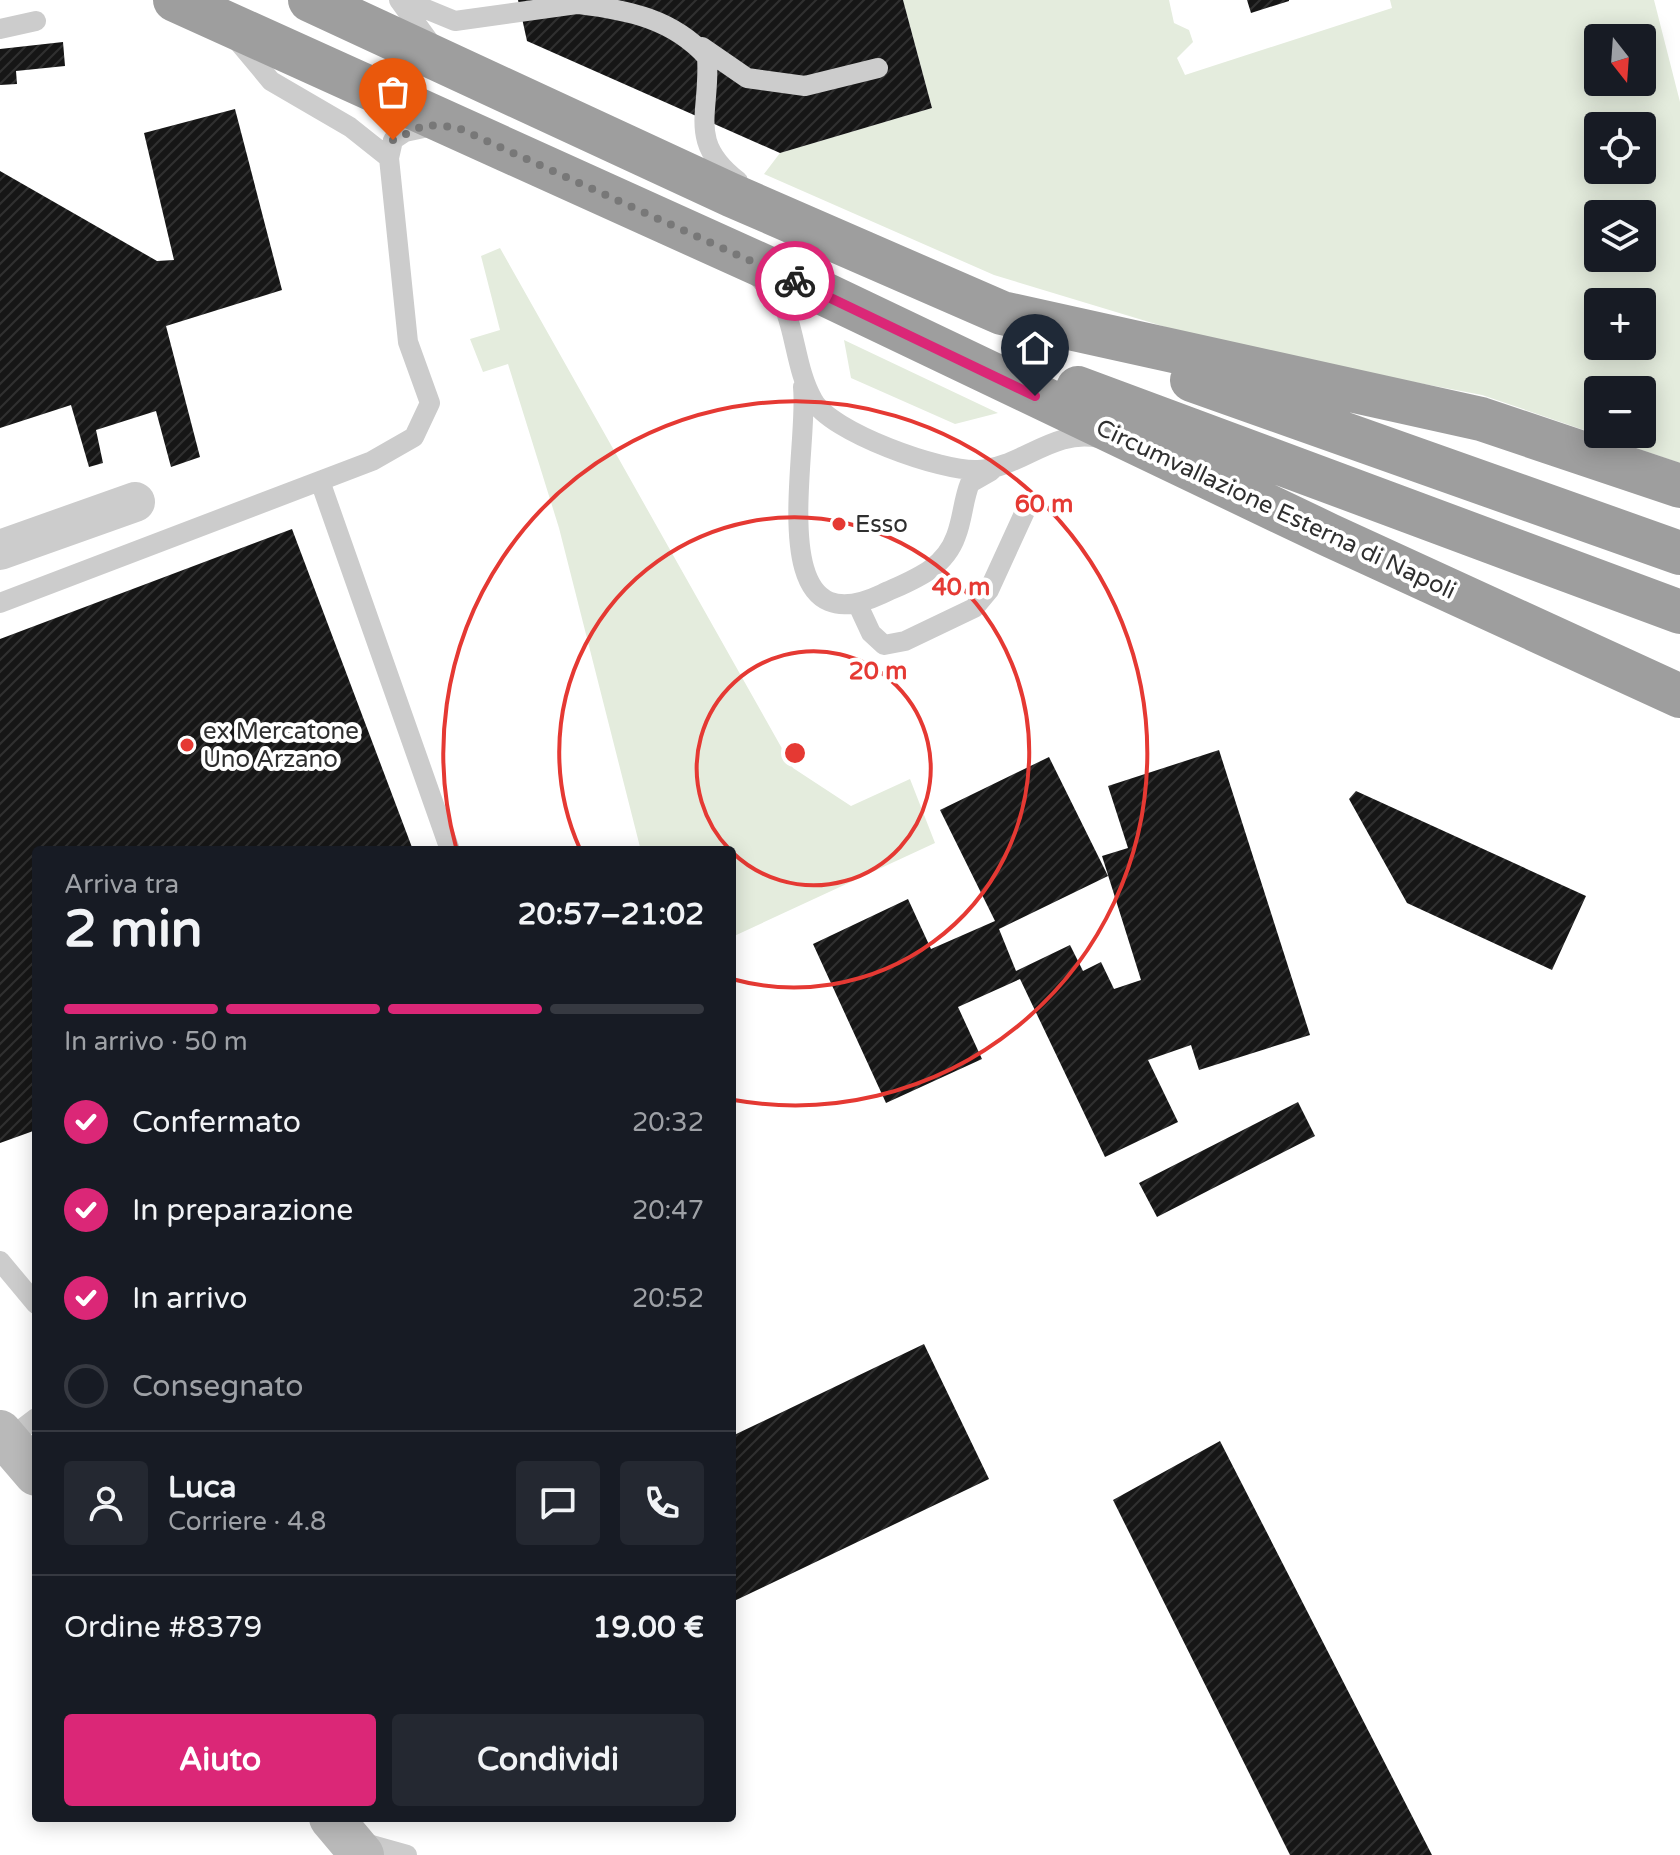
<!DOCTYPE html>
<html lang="it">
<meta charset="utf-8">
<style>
body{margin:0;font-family:"Varela Round",sans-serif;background:#242831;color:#f1f3f6;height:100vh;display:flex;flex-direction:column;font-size:30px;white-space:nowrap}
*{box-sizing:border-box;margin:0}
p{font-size:26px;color:#9ea1a6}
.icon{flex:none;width:44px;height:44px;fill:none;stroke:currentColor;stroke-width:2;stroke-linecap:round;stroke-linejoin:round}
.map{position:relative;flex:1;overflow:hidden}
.drawer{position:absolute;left:32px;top:846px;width:704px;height:976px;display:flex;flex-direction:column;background:#171b24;border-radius:8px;box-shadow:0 4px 20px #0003}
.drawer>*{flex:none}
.needle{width:52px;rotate:163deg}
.buttons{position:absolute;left:1584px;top:24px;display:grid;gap:16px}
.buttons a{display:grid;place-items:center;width:72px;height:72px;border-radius:8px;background:#171b24;box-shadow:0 4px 20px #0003;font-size:40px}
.pin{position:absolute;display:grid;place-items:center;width:68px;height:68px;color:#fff;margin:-82px -34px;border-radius:50% 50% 50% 0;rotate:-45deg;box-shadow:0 0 8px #0007}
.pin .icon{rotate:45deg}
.courier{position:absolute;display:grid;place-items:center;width:80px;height:80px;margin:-40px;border:6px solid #db2777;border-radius:50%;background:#fff;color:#222;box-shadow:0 2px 10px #0007}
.overview em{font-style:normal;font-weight:800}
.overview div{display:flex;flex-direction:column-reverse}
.overview{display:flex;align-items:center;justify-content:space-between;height:136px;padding:0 32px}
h1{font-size:52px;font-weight:800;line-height:60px}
.bar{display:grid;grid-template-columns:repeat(4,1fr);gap:12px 8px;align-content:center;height:96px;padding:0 32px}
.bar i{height:10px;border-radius:6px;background:#363941}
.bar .active{background:#db2777}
.bar p{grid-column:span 4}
.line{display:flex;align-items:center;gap:20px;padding:0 32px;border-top:2px solid #363941}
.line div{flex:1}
.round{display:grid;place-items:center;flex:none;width:84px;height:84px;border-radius:8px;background:#242831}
ol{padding:0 32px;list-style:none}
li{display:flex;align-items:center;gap:24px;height:88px}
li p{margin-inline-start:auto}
li .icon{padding:8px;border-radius:50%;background:#db2777;color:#fff;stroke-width:4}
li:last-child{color:#9ea1a6}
li i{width:44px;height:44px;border:4px solid #363941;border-radius:50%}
.button{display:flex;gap:16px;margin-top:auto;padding:16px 32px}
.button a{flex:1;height:92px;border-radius:8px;background:#db2777;color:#fff;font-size:32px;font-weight:800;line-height:92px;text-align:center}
.button a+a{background:#242831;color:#f1f3f6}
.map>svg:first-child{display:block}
</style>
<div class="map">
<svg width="1680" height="1855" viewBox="0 0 1680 1855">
<defs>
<pattern id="building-hatch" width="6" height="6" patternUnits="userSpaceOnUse" patternTransform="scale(2)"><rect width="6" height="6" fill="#161616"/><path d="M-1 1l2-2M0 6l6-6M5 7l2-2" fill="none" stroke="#303030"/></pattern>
</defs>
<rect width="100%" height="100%" fill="#fff"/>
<path fill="#e4ecdd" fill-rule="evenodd" d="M903 0H1169L1174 23 1189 30 1193 42 1177 58 1185 75 1392 8 1390 0H1654L1680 102V463L1482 395 1235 348 994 275 764 174 780 153 932 108ZM1598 38H1642V82H1598ZM1598 126H1642V170H1598ZM1598 214H1642V258H1598ZM1598 302H1642V346H1598ZM1598 390H1642V434H1598Z
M500 248 793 768 851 806 910 779 935 843 732 937V850H634L640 847 559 528 508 364 483 372 470 339 500 330 481 256Z
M844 340 998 413 955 424 851 378Z"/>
<path fill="url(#building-hatch)" d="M518 0H903L932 108 780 153 527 41Z
M1247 0H1289V1L1251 13Z
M63 42 65 66 16 71 17 84 0 85V49Z
M235 109 282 290 166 326 200 457 171 467 156 411 96 430 103 463 89 467 71 405 0 428V171L157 261 174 260 144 133Z
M292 529 413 850H36V1130L0 1143V639Z
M1219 750 1310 1035 1199 1070 1191 1045 1148 1060 1178 1122 1105 1157 1020 979 958 1007 982 1059 886 1103 813 944 908 899 931 949 995 921 940 810 1049 757 1108 876 999 929 1016 971 1070 945 1083 971 1101 962 1114 989 1141 980 1102 856 1128 848 1108 786Z
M1356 791 1586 896 1552 970 1407 903 1349 799Z
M1298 1102 1315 1136 1157 1217 1139 1183Z
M924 1344 989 1479 732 1602V1436Z
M1220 1441 1432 1855H1290L1113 1500Z"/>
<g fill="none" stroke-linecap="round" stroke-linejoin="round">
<path stroke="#ccc" stroke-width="20" d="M399 0 434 48
M404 0 455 21 591 2
M579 4C628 10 673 19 707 57 711 113 686 141 738 181
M0 29 36 21
M236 39 271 81 350 127 389 158
M702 47 747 78 805 86 878 68
M756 274C765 286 781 299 786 312 796 340 798 374 813 400 830 432 942 472 978 470 1021 468 1053 428 1099 438
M803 387C810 448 759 652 882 594 912 580 944 570 956 536 963 518 963 500 970 483L991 471
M320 481 450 850
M0 603 372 461 414 437 430 403 408 342 389 158 393 140 405 132 433 126
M858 605 871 633 884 645 905 641 974 608 989 590 1027 507
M0 1261 36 1304
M7 1440 36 1418
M357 1841 407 1855"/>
<path stroke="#ccc" stroke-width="40" d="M0 550 135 502"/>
<path stroke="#b9b9b9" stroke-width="44" d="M0 1432 36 1474
M331 1818 362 1855"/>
<path stroke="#9e9e9e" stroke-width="44" d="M175 0 814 289 1329 535 1680 696
M310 0 731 195 1002 313 1481 419 1680 486
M1192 380 1680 553
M1078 388 1680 612"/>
</g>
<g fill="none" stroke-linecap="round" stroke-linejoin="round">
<path stroke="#787878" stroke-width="8" stroke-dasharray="0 14.4" d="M393 140 425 125 456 127 795 281"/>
<path stroke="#db2777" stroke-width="10" d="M795 281 1035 396"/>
</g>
<g fill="none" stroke="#e53933" stroke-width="4">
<path d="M730 850A117 117 0 1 1 732 852"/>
<path d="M580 849A235 235 0 1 1 732 979"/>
<path d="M456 847A352 352 0 1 1 734 1100"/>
</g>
<g fill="#e53933" stroke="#fff" stroke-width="3">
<circle cx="839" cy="524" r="8"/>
<circle cx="187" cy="745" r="8"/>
</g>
<g text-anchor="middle" stroke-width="8" stroke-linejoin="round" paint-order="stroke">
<g font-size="24" fill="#2f2f2f" stroke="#fff">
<text transform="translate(1276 509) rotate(25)" y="8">Circumvallazione Esterna di Napoli</text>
</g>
<g font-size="24" fill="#2f2f2f" stroke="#fff" text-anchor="start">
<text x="855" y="532">Esso</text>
<text x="203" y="739">ex Mercatone<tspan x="203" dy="28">Uno Arzano</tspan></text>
</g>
</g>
<circle cx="795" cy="753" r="12" fill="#e53933" stroke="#fff" stroke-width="4"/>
<g font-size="24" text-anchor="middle" font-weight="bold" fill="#e53933" stroke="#fff" stroke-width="8" stroke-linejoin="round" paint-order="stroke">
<text x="1044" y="512">60 m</text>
<text x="961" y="595">40 m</text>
<text x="878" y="679">20 m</text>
</g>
</svg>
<div class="buttons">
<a><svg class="needle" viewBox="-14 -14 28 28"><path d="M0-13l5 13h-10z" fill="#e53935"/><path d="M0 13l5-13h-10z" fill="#9ea1a6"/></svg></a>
<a><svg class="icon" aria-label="locate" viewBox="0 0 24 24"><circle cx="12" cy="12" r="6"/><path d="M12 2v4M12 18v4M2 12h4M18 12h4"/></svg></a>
<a><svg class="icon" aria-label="layers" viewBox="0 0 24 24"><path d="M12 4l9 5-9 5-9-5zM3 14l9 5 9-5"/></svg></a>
<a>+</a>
<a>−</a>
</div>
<div class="pin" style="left:393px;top:140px;background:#ea580c"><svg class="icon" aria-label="bag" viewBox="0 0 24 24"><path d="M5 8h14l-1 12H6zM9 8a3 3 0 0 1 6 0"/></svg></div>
<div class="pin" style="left:1035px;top:396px;background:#1f2937"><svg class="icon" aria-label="home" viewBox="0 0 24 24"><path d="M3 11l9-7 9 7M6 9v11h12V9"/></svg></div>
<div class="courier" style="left:795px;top:281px"><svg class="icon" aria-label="bike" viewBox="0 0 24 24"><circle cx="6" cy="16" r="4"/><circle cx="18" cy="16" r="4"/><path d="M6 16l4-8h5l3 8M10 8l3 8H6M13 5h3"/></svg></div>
<section class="drawer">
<div class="overview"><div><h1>2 min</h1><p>Arriva tra</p></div><em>20:57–21:02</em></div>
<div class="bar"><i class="active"></i><i class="active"></i><i class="active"></i><i></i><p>In arrivo · 50 m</p></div>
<ol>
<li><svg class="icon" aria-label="check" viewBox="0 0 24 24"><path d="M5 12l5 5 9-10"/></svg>Confermato<p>20:32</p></li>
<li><svg class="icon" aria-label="check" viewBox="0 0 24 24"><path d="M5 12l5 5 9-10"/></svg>In preparazione<p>20:47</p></li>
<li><svg class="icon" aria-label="check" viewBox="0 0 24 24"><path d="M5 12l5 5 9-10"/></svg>In arrivo<p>20:52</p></li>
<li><i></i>Consegnato</li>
</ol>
<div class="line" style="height:144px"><a class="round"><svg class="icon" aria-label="person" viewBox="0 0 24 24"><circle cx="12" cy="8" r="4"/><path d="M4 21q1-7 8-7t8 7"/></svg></a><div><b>Luca</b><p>Corriere · 4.8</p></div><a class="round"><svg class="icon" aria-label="chat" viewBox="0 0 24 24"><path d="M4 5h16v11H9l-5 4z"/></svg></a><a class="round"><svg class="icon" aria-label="phone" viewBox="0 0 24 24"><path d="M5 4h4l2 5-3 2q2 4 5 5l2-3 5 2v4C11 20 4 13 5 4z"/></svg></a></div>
<div class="line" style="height:104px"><div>Ordine #8379</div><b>19.00 €</b></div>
<div class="button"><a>Aiuto</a><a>Condividi</a></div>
</section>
</div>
